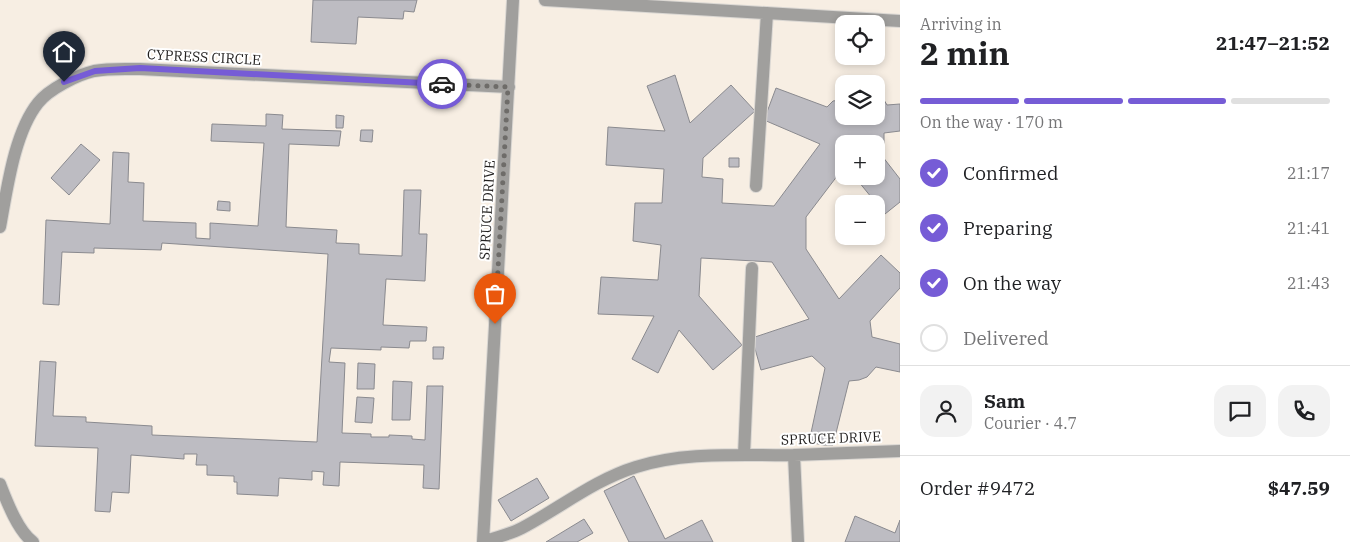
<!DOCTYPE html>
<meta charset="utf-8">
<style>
body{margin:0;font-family:"IBM Plex Serif",serif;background:#f2f2f2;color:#202124;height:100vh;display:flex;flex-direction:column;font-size:19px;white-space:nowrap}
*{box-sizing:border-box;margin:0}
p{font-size:16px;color:#757577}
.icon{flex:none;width:28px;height:28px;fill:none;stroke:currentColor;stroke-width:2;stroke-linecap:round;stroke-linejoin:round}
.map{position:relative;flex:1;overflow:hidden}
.sheet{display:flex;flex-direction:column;background:#fff;width:450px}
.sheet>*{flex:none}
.tools{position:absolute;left:835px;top:15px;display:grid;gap:10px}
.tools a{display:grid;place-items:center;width:50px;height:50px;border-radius:10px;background:#fff;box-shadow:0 2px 8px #0003;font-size:25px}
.pin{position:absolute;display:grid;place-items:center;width:42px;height:42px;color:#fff;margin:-51px -21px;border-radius:50% 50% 50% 0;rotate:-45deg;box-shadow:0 0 5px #0007}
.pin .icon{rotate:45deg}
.courier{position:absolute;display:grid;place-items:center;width:50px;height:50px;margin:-25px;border:4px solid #765cd6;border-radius:50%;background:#fff;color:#222;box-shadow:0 1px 6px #0007}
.headline em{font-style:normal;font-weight:800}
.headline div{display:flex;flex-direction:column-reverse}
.headline{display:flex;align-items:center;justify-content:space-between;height:85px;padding:0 20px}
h1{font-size:32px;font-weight:800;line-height:38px}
.bar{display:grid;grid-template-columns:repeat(4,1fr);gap:8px 5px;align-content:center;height:60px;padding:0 20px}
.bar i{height:6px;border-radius:4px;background:#e0e0e0}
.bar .active{background:#765cd6}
.bar p{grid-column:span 4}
.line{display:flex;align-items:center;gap:12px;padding:0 20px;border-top:1px solid #e0e0e0}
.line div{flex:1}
.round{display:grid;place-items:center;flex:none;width:52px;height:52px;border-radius:15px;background:#f2f2f2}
ol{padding:0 20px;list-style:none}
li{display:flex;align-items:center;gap:15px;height:55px}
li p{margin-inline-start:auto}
li .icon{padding:5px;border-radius:50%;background:#765cd6;color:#fff;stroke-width:4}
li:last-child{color:#757577}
li i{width:28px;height:28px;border:2px solid #e0e0e0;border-radius:50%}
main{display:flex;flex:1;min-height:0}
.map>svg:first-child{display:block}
</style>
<main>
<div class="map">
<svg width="900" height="542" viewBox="0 0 900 542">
<rect width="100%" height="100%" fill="#fdfaf5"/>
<path fill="#f7eee3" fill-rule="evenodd" d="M0 0H900V542H0ZM844 24H876V56H844ZM844 84H876V116H844ZM844 144H876V176H844ZM844 204H876V236H844Z"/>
<path fill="#bdbcc2" stroke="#8a8a8f" d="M313 0H417L414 12 404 11 403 19 358 17 356 44 311 42Z
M675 75 690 123 731 85 755 111 703 158 702 177 723 179 722 203 774 206 820 144 764 120 776 88 827 107 833 101 840 100 837 90 844 89V116H876V92L881 95 887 105 900 104V131L884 133V143L879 152 900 179V202L885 214 854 176H876V144H844V167L806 217V249L839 299 881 255 900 273V288L870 321 872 337 900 344V372L876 367 867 377 859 380 849 381 833 445H823L809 442 825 368 812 356 761 370 752 338 809 319 772 262 701 258 699 296 742 345 713 370 679 330 658 373 632 359 654 316 598 314 601 277 658 280 661 245 633 241 635 203H662L664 169 606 165 608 127 665 131 647 86Z
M266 114 283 115 282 129 341 131 339 146 289 144 286 227 337 230 336 243 359 244V254L402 256 404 190H421L419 234H427L425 281 386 279 383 325 427 327 426 341H410L409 348 381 347V350L331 348 329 362 345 363 342 433 371 434V437H389V435L412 436V439L425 440 427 386H443L439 489 423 488 424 465 340 462 339 486 323 485 324 472 312 471V480L279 478 278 496 237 494V482H234V476L207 475V465H196L197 454H184V459L131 455 129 493 112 492 110 512 95 511 98 448 35 446 40 361 56 362 53 416 86 417V422L152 426V435L317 442 328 254 162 243 161 250 94 248V253L62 252 59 305 43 304 46 220 110 224 113 152 129 153 128 182 144 183 143 221 196 223V238L210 239V223L258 226 264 143 211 141 212 124 266 126Z
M336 115 344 116 343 128H336Z
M361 130H373L372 142 360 141Z
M81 144 100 160 69 195 51 178Z
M729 158H739V167H729Z
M218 201 230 202V211L217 210Z
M433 347H444L443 359H433Z
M358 363 375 364 374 389H357Z
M393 381 412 382 410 420H392Z
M357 397 374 398 372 423 355 422Z
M634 476 665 539 702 520 713 542H629L604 491Z
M537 478 549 498 511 521 498 500Z
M855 516 895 533 900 520V542H845Z
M584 519 593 533 577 542H546Z"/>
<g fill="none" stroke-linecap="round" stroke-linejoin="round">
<g stroke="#dad7d3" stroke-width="14">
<path id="minor" d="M545 0 900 21
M756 186 767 13
M0 227C7 190 14 133 38 103 49 89 77 75 94 71 109 68 126 69 140 69L509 87
M744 455 752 268
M794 455 798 542
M0 484C7 502 18 531 33 542
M483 542 513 0
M483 542C496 537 511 534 522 528 560 508 594 480 636 467 686 451 741 456 794 455 829 454 865 452 900 451"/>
</g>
<use href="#minor" stroke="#a09f9d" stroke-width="12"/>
</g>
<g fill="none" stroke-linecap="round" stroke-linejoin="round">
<path stroke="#6e6c69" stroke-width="5" stroke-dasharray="0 9" d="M442 84 508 87 495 324"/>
<path stroke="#765cd6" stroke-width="6" d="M64 82 95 71 140 68 442 84"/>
</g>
<g text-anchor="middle" stroke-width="4" stroke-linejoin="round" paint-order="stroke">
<g font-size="14" fill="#211f1e" stroke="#fff">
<text transform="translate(204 57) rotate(3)" y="5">CYPRESS CIRCLE</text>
<text transform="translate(487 210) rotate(-87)" y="5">SPRUCE DRIVE</text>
<text transform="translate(831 438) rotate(-2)" y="5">SPRUCE DRIVE</text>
</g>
</g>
</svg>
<div class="tools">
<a><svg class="icon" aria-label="locate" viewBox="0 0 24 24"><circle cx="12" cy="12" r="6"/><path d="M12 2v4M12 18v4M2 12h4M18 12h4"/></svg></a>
<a><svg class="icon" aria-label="layers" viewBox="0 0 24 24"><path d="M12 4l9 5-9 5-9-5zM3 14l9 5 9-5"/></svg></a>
<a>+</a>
<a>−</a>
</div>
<div class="pin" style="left:495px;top:324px;background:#ea580c"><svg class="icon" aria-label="bag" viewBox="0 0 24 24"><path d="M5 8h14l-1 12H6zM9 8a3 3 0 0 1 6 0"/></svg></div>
<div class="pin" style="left:64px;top:82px;background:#1f2937"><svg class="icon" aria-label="home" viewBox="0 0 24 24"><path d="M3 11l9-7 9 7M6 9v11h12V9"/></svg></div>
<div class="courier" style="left:442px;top:84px"><svg class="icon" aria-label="car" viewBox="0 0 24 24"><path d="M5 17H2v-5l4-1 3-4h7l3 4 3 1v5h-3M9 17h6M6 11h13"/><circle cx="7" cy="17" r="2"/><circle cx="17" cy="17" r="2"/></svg></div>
</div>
<section class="sheet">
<div class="headline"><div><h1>2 min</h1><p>Arriving in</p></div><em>21:47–21:52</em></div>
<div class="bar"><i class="active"></i><i class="active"></i><i class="active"></i><i></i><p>On the way · 170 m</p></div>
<ol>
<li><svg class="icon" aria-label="check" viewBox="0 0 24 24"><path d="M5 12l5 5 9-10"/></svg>Confirmed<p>21:17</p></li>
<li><svg class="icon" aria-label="check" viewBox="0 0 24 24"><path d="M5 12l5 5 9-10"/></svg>Preparing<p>21:41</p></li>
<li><svg class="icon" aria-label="check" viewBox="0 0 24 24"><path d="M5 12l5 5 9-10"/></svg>On the way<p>21:43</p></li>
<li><i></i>Delivered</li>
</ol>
<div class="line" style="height:90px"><a class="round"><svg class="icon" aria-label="person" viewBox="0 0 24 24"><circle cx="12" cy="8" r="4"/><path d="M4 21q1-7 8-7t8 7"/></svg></a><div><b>Sam</b><p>Courier · 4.7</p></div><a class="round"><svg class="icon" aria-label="chat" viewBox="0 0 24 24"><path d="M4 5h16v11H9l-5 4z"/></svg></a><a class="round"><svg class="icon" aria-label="phone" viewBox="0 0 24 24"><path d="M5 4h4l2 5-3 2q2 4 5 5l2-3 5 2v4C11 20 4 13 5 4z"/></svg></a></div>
<div class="line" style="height:65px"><div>Order #9472</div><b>$47.59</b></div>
</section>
</main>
